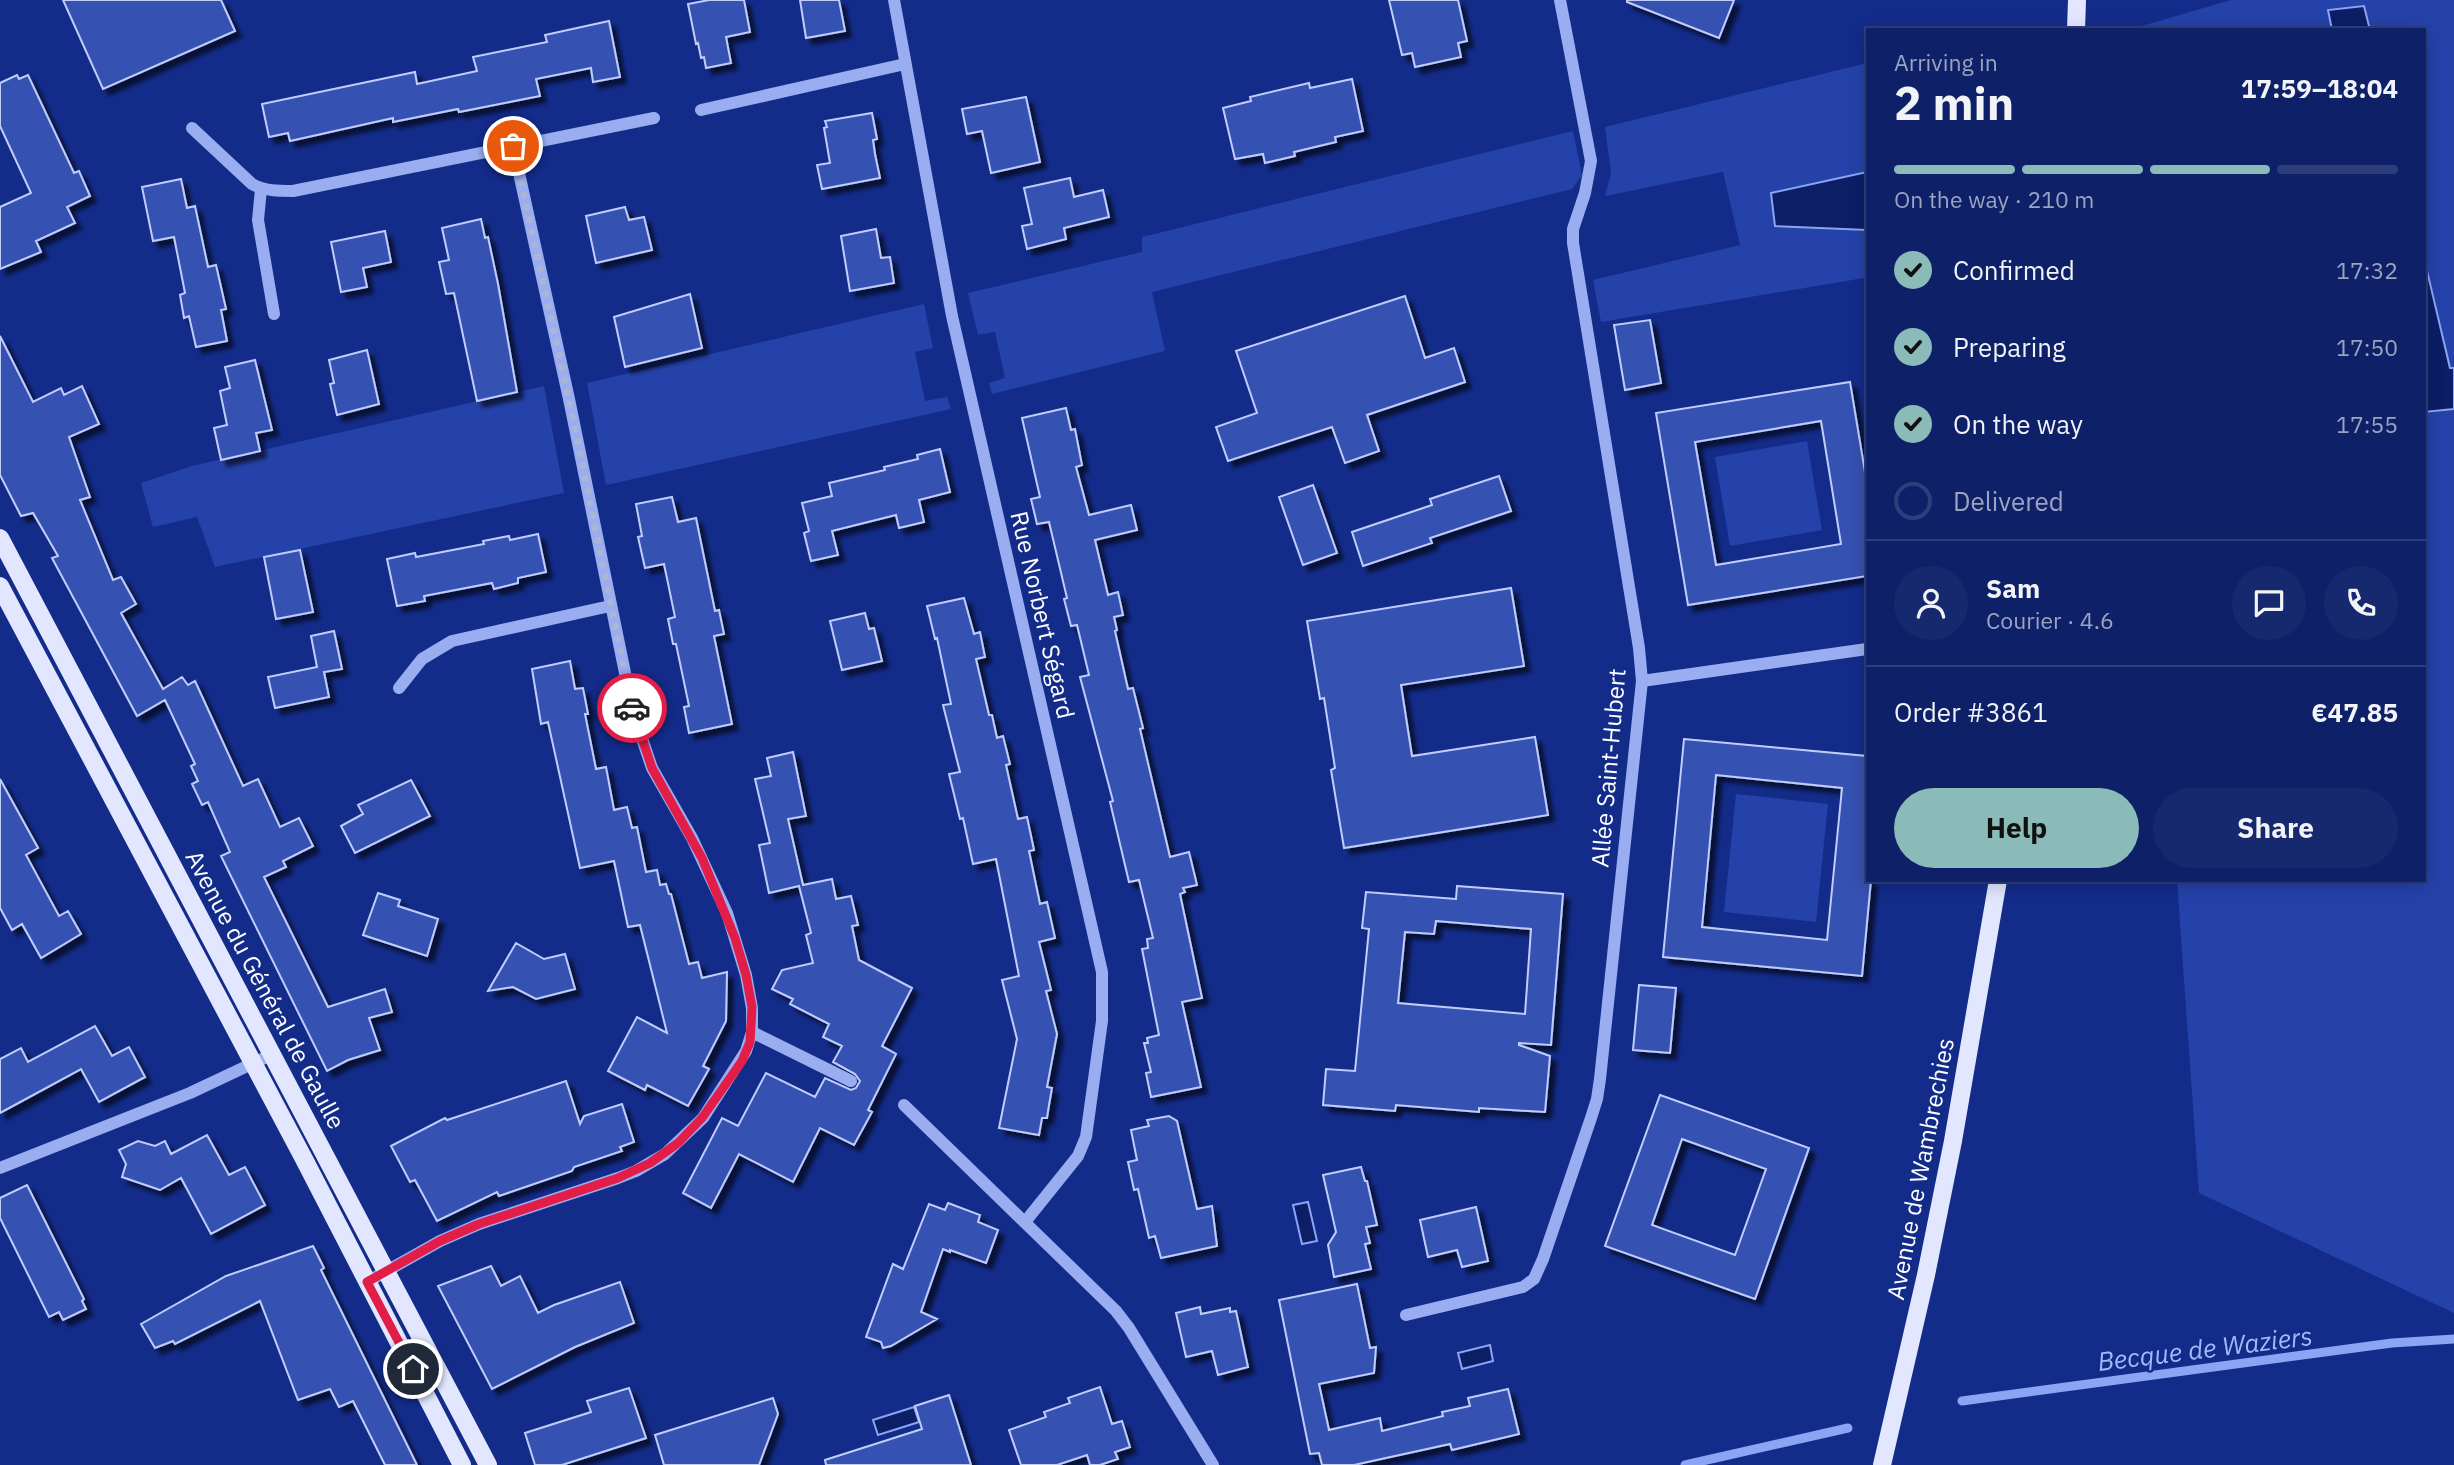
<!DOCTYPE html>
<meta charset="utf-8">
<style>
body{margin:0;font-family:"IBM Plex Sans",sans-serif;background:#17296e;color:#f1f3f6;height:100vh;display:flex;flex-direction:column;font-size:26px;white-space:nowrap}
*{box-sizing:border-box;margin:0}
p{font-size:23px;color:#9ba3c0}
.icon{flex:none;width:38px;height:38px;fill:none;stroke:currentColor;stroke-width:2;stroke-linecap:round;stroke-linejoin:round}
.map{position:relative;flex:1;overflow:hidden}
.panel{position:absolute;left:1866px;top:28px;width:560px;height:854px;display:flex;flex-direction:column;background:#0e2168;border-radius:0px;box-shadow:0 4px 18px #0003,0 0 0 2px #2e3e7c}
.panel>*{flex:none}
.pin{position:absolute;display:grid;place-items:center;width:60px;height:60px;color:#fff;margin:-30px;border:4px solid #fff;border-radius:50%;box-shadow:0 2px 7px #0007}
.courier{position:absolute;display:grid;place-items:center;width:70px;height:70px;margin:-35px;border:5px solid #e11d48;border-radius:50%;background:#fff;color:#222;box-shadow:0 2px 9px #0007}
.headline em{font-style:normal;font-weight:800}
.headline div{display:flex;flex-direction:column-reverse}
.headline{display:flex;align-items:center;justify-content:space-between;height:119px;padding:0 28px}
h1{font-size:46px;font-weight:800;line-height:52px}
.bar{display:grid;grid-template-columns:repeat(4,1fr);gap:10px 7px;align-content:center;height:84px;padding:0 28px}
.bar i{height:9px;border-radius:5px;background:#2e3e7c}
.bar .on{background:#8bbbb9}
.bar p{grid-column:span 4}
.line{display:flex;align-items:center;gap:18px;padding:0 28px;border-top:2px solid #2e3e7c}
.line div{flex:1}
.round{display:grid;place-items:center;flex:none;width:74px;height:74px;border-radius:37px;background:#17296e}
ol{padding:0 28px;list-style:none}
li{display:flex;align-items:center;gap:21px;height:77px}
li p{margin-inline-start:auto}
li .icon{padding:7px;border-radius:50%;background:#8bbbb9;color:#111;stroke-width:4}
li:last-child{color:#9ba3c0}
li i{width:38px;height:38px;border:4px solid #2e3e7c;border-radius:50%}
.action{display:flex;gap:14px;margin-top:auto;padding:14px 28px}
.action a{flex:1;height:80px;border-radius:42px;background:#8bbbb9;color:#111;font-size:28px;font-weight:800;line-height:80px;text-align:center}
.action a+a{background:#17296e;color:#f1f3f6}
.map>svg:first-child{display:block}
</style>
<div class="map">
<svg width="2454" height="1465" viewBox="0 0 2454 1465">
<defs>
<filter id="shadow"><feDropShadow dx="6" dy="6" stdDeviation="2" flood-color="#0009"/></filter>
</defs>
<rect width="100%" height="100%" fill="#132c8a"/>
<path fill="#2442a9" d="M2231 0H2454V368H2450L2424 258V30H2370L2364 7 2328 10 2332 30H2128Z
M1867 63V172L1771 193 1775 226 1867 230V299L1864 278 1601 322 1593 280 1740 245 1723 172 1605 196 1611 173 1605 127Z
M1573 131 1582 175 1572 189 1152 292 1165 351 992 394 989 383 1005 378 995 332 978 335 968 293 1142 252V237Z
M924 304 933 348 915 352 925 401 947 397 951 409 606 485 587 383Z
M544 386 564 493 215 567 197 517 153 527 141 483 192 466Z
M2454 409V1313L2199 1193 2177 880H2424V412Z
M1807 441 1822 530 1730 546 1715 457Z
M1736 794 1828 804 1816 922 1724 912Z"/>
<path fill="#0b1e66" stroke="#8ba4f4" stroke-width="2" d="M2364 6 2370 30H2332L2328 10Z
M1867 172V230L1775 226 1771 193Z
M2424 258 2450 368H2454V409L2424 412Z
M1308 1202 1317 1241 1302 1244 1293 1205Z
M1490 1345 1493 1361 1462 1369 1458 1353Z
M914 1407 919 1422 878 1435 873 1420Z"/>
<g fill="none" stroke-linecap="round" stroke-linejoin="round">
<path stroke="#8ba4f4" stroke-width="9" d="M1962 1401 2392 1343 2454 1339
M1685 1465 1848 1428"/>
</g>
<path fill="#3651b2" stroke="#c0cdfc" stroke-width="2" fill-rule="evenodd" filter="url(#shadow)" d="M63 0H221L235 31 103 89Z
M709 0H744L750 32 726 37 731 63 706 68 704 57 701 58 698 43 696 44 688 4Z
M800 0H839L845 31 806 38Z
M1389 0H1458L1467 41 1458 43 1461 57 1415 67 1412 53 1402 55Z
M1627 0H1734L1719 38 1627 2Z
M609 21 620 77 593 82 591 68 536 79 540 96 459 112 458 109 393 122V118L290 141 288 133 269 137 262 104 415 72 417 84 477 71 473 57 547 42 545 35Z
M17 75 19 79 28 75 74 173 79 171 90 196 67 207 75 223 36 241 41 252 0 269V207L31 193 0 126V83Z
M1352 79 1363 131 1335 137 1336 142 1294 152 1295 156 1265 163 1263 154 1235 159 1223 108 1251 101 1250 97 1309 83 1310 88Z
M1026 97 1040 162 991 173 982 131 967 134 962 109Z
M872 113 877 139 873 140 875 154 880 178 822 189 817 165 830 163 824 128 827 127 825 121Z
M1070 178 1074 197 1103 190 1109 217 1064 228 1066 239 1027 249 1022 226 1032 224 1024 188Z
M181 179 187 208 195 206 208 267 216 265 226 309 221 310 227 341 196 347 189 316 184 318 180 295 185 293 174 237 153 241 142 187Z
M625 207 629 220 644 217 652 250 596 263 586 216Z
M481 219 485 238 488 237 498 284 517 392 477 401 454 293 446 294 439 262 449 260 442 228Z
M876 229 881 258 890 257 894 283 850 291 841 236Z
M385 231 391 262 363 268 367 287 341 292 331 242Z
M690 294 702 348 625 367 614 317Z
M1405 296 1425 358 1454 348 1465 382 1367 415 1379 451 1345 463 1332 427 1228 461 1216 427 1257 413 1236 351Z
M1650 320 1661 383 1625 390 1614 325Z
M0 336 33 402 61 388 64 395 82 386 99 424 69 437 90 497 80 500 113 580 121 577 136 604 121 613 163 689 182 677 188 685 195 681 243 786 258 779 280 827 299 818 313 846 283 861 286 867 264 877 328 1007 385 989 392 1012 369 1018 380 1050 348 1060 327 1071 221 856 230 852 208 802 202 805 192 784 198 781 191 766 195 764 165 700 137 716 52 558 58 556 33 513 21 516 0 475Z
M367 350 379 404 337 415 330 384 334 383 329 360Z
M255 360 272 430 256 433 260 451 221 460 214 428 227 425 220 391 230 388 225 367Z
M1850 382 1867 484V576L1688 605 1656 413ZM1821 421 1841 544 1716 565 1695 442Z
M1066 408 1071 430 1075 429 1082 465 1076 467 1089 515 1131 505 1137 530 1095 540 1108 595 1118 592 1123 615 1114 617 1117 630 1115 631 1128 689 1133 688 1143 728 1140 729 1170 857 1189 852 1197 885 1183 888 1185 892 1180 894 1202 998 1182 1002 1201 1087 1151 1097 1146 1073 1151 1072 1144 1043H1148L1147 1038 1159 1035 1142 949 1148 948 1147 939 1153 938 1139 880 1129 882 1110 802 1113 801 1080 677 1089 675 1077 625 1071 626 1064 599 1067 598 1049 522 1037 524 1031 499 1040 497 1022 418Z
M940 449 950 492 919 500 924 522 899 528 896 515 832 531 838 555 811 561 804 533 809 531 802 503 832 496 829 483 885 470 884 467 918 459 917 455Z
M1499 476 1511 511 1430 538 1432 543 1363 566 1352 532 1432 505 1430 499Z
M1313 485 1337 553 1303 565 1279 497Z
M672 497 678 522 696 518 715 611 719 610 724 634 714 636 732 724 689 733 684 707 689 706 676 644H673L668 619 675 617 664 564 645 568 638 537 642 536 636 504Z
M538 534 546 572 518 578V583L494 589 492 583 424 596 425 601 397 606 387 559 415 553 416 557 484 544 483 541 509 536 510 540Z
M300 550 313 612 276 619 264 557Z
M1511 588 1524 666 1401 685 1412 756 1535 737 1548 815 1344 848 1331 770 1335 768 1324 698 1320 699 1307 621Z
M964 598 974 634 980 632 985 657 976 659 989 715H992L997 738 1003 736 1010 764 1006 765 1018 819 1027 817 1034 850 1029 851 1040 904 1047 902 1055 938 1039 942 1051 990 1046 991 1057 1034 1047 1087 1052 1088 1049 1105 1047 1118H1042L1039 1135 999 1128 1017 1039 1002 980 1019 976 996 859 973 864 963 818 960 819 949 774 960 772 943 705 951 704 937 638 935 639 927 606Z
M865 613 869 629 874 628 882 661 842 670 830 621Z
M334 631 342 669 324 672 329 697 275 708 268 677 317 667 311 636Z
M570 661 575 689 583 688 588 714H585L596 769 606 767 614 810 627 807 632 828 637 827 646 872 657 870 660 885 666 884 669 894H671L689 964 698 962 702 978 727 972 726 1021 703 1066 709 1069 688 1106 647 1085 645 1090 608 1071 637 1017 667 1033 640 925 628 927 614 861 580 868 548 722 541 724 532 669Z
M1684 739 1867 756V880H1871L1862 976 1663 957ZM1716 775 1842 788 1827 940 1702 927Z
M793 752 806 816 788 819 803 885 832 879 836 899 851 896 858 925 852 926 859 960 912 988 882 1046 896 1054 868 1110 872 1112 854 1145 820 1128 793 1182 739 1154 711 1208 683 1193 722 1118 738 1126 766 1073 815 1097 825 1078 851 1090 856 1088 860 1081 855 1074 833 1062 842 1046 823 1037 829 1024 790 1004 793 999 772 989 782 970 813 963 806 935 811 933 799 886 769 893 759 845 770 843 755 779 771 776 767 758Z
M0 779 38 848 26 855 59 916 68 911 81 934 41 958 22 924 12 930 0 908Z
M411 780 430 816 355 853 341 826 363 814 358 805Z
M1457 886 1563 894 1551 1045 1519 1043V1045L1550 1056 1545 1112 1479 1108V1112L1396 1105 1395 1111 1323 1105 1326 1069 1355 1071 1369 929 1362 928 1366 892 1456 899ZM1436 921 1531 929 1525 1014 1398 1003 1405 932 1434 934Z
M378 893 400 900 398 906 438 919 427 956 363 935Z
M516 943 544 959 565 954 575 989 536 999 513 987 488 991Z
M1639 985 1676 988 1670 1053 1633 1050Z
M95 1026 112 1056 129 1047 145 1077 99 1102 81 1069 0 1113V1059L21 1048 28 1062Z
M566 1081 580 1124 584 1116 622 1104 634 1142 620 1147 622 1151 574 1167 572 1171 499 1196 497 1192 437 1221 415 1180 410 1182 391 1146 445 1118 447 1120Z
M1660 1095 1809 1148 1755 1299 1605 1246ZM1682 1139 1766 1169 1735 1255 1652 1225Z
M1169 1116 1177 1121 1197 1209 1212 1206 1217 1246 1161 1258 1155 1236 1149 1238 1138 1189 1134 1190 1128 1162 1137 1160 1131 1130 1149 1126 1147 1120Z
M207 1135 229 1175 245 1167 265 1205 211 1234 181 1178 160 1190 122 1177 126 1164 119 1150 138 1141 155 1146 165 1141 171 1154Z
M1361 1167 1365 1181H1367L1377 1225 1366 1227 1370 1243 1365 1244 1371 1269 1334 1277 1328 1245 1336 1232 1323 1175Z
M27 1185 84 1299 82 1301 86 1309 63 1320 59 1312 49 1317 0 1218V1198Z
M948 1203 980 1215 978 1222 998 1230 986 1263 950 1250V1252L943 1249 921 1312 937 1319 891 1346 883 1348 881 1342 866 1337 893 1264 903 1269 929 1204 945 1210Z
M1476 1207 1488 1261 1462 1267 1457 1250 1428 1257 1420 1220Z
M313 1246 324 1268 321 1270 417 1465H385L353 1401 339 1407 330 1389 298 1400 260 1301 175 1344 173 1341 155 1348 141 1324 226 1276Z
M491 1266 501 1286 520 1276 538 1313 554 1305 620 1282 634 1323 575 1347 492 1389 438 1286Z
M1357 1284 1370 1348 1376 1347 1374 1373 1319 1384 1329 1430 1380 1418 1382 1431 1443 1416 1442 1412 1470 1406 1468 1398 1508 1389 1519 1434 1452 1450 1450 1444 1354 1465H1322L1319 1453 1310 1454 1279 1300Z
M1200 1307 1201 1314 1230 1308V1312L1236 1311 1248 1367 1218 1375 1212 1351 1186 1357 1176 1313Z
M1100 1387 1112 1424 1122 1421 1130 1447 1115 1452 1118 1459 1100 1465H1090L1087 1455 1057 1465H1021L1009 1430 1046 1417 1044 1412 1070 1403 1068 1398Z
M629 1388 646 1438 562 1465H535L525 1433 591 1412 587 1401Z
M949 1395 971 1465H826L825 1460 922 1429 915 1406Z
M773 1398 778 1414 759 1465H664L655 1435Z"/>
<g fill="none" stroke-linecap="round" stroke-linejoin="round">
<path stroke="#99adf0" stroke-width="12" d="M894 0 952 316 1102 972V1021L1086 1137 1078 1156 1025 1222
M701 110 905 64
M192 128 252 184C265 191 278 191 293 191L654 118
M261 189 258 220 274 314
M1642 681 1867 649
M399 688 422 659 452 641 610 606
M752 1032 851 1081
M904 1105 1116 1311 1129 1328 1213 1465
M0 1168 190 1093 273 1054
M367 1282 440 1241 479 1224 618 1178 636 1171 665 1154 703 1118 746 1051 752 1032V1008L746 975 727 913 692 838 652 768 633 712 569 399 513 146
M1406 1315 1523 1287 1534 1279 1543 1259 1591 1118 1597 1099 1600 1079 1642 681 1639 648 1573 243V229L1585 193 1591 161 1560 0"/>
<path stroke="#e2e7ff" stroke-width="18" d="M2076 30 2077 0
M0 538 488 1465
M0 586 304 1159 462 1465
M1882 1465 1926 1275 1953 1141 1998 880"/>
</g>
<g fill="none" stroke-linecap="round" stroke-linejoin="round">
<path stroke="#acb5d6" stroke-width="7" stroke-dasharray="0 12.6" d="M513 146 569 399 632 708"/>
<path stroke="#e11d48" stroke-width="9" d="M413 1369 367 1282 440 1241 479 1224 618 1178 650 1163 678 1143 702 1118 742 1061 750 1042 752 1007 746 975 735 938 702 858 652 768 632 708"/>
</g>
<g text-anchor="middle" stroke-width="5" stroke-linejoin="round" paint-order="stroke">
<g font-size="24" fill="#fff" stroke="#132c8a">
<text transform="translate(1042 615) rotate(77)" y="8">Rue Norbert Ségard</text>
<text transform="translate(1609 768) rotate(-85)" y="8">Allée Saint-Hubert</text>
<text transform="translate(265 990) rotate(62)" y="8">Avenue du Général de Gaulle</text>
<text transform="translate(1921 1169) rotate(-79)" y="8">Avenue de Wambrechies</text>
</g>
<g font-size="26" font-style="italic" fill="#a5b8f8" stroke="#132c8a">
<text transform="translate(2205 1349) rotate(-7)" y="9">Becque de Waziers</text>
</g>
</g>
</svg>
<div class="pin" style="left:513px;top:146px;background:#ea580c"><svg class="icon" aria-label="bag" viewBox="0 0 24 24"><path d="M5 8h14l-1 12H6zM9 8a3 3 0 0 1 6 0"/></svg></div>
<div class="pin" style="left:413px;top:1369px;background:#1f2937"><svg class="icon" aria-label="home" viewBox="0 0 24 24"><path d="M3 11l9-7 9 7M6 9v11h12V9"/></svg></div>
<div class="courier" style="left:632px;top:708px"><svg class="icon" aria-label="car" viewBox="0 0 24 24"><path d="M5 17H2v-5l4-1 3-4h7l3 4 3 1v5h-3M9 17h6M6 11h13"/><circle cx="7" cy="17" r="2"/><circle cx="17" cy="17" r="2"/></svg></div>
<section class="panel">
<div class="headline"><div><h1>2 min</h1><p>Arriving in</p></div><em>17:59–18:04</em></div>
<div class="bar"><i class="on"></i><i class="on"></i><i class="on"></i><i></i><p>On the way · 210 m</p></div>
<ol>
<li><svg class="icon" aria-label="check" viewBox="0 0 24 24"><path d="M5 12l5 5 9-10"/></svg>Confirmed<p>17:32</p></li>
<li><svg class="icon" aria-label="check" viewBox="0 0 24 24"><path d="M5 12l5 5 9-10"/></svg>Preparing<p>17:50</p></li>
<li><svg class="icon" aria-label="check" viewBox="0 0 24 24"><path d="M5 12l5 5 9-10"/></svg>On the way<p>17:55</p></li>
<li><i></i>Delivered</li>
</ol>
<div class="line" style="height:126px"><a class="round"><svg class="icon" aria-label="person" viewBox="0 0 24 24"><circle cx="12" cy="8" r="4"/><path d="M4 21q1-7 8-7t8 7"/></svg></a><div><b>Sam</b><p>Courier · 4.6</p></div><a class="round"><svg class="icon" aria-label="chat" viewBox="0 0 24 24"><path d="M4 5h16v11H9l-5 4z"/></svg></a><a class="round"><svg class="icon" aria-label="phone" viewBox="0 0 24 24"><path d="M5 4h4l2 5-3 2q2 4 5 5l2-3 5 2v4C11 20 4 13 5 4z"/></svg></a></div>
<div class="line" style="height:91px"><div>Order #3861</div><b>€47.85</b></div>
<div class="action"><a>Help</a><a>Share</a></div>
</section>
</div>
